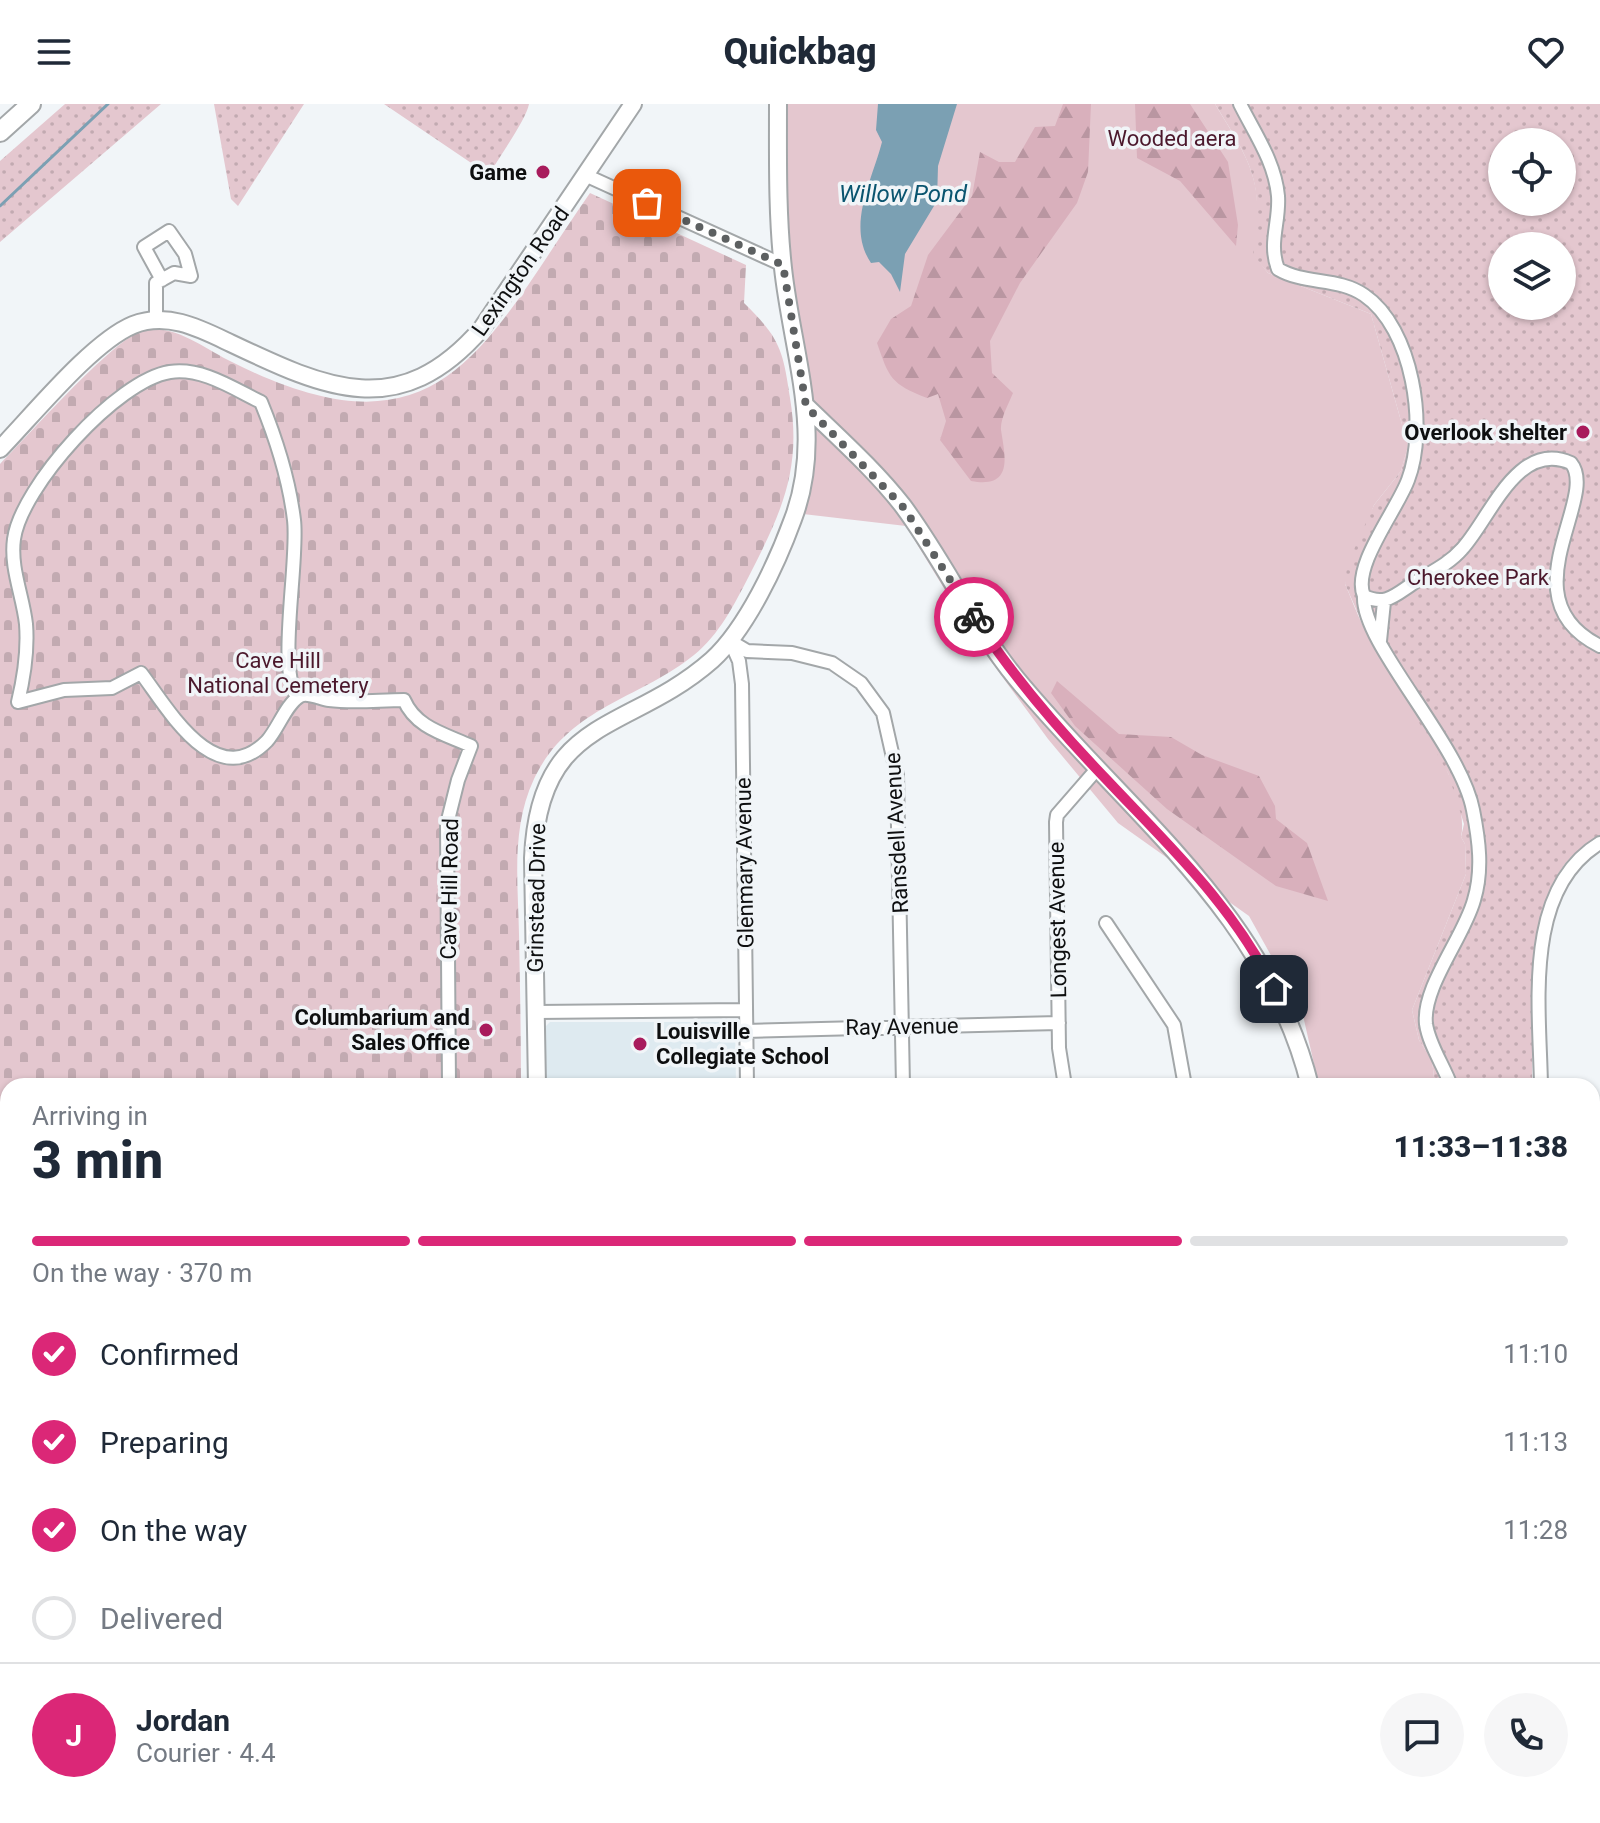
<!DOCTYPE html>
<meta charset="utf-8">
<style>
body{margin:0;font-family:Roboto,sans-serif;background:#f6f6f7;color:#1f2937;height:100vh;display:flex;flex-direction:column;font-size:30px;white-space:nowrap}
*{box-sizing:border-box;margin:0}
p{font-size:26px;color:#747a83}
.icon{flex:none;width:44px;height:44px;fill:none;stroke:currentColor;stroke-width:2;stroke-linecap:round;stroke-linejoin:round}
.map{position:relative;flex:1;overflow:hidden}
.panel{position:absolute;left:0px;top:974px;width:1600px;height:746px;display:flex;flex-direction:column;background:#fff;border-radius:24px 24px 0 0;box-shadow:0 2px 6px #0004}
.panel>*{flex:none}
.fabs{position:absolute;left:1488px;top:24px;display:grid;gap:16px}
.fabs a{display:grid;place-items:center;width:88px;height:88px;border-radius:50%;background:#fff;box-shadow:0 2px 6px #0004;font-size:40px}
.pin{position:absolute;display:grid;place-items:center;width:68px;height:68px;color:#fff;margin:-34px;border-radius:16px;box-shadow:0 4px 12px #0006}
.courier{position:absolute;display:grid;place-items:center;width:80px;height:80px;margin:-40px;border:6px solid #db2777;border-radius:50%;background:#fff;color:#222;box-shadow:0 2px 10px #0007}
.headline em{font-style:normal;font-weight:800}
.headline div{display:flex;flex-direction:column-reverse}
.headline{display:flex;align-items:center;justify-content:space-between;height:136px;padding:0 32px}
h1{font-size:52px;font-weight:800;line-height:60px}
.bar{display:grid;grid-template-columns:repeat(4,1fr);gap:12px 8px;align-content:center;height:96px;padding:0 32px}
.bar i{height:10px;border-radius:6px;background:#e0e1e3}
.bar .active{background:#db2777}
.bar p{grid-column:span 4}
.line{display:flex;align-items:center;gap:20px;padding:0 32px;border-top:2px solid #e0e1e3}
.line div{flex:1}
.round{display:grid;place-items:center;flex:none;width:84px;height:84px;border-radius:42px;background:#f6f6f7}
ol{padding:0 32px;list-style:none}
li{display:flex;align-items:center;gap:24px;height:88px}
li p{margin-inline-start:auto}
li .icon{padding:8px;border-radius:50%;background:#db2777;color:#fff;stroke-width:4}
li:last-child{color:#747a83}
li i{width:44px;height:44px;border:4px solid #e0e1e3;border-radius:50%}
header{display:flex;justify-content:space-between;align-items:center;height:104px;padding:0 32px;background:#fff;font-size:36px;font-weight:800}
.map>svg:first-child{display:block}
</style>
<header><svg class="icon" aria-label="menu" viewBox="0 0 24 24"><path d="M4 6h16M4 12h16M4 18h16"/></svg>Quickbag<svg class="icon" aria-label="heart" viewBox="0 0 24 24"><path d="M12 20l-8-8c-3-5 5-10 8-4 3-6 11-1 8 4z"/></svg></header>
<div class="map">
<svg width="1600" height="1719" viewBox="0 0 1600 1719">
<defs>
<pattern id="forest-firs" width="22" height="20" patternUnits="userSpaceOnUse" patternTransform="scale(2)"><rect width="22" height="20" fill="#d9b0bc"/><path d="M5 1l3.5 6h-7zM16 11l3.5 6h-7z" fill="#b996a1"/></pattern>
<pattern id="cemetery-stones" width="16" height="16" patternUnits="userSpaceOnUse" patternTransform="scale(2)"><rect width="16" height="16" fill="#e4c7cf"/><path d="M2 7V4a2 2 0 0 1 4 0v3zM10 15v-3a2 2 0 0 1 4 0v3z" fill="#c2aab1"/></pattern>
<pattern id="park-dots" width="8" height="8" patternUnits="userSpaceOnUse" patternTransform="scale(2)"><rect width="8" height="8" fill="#e4c7cf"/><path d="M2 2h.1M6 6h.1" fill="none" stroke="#c2aab1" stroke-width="1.8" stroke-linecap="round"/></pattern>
</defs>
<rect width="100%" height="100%" fill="#f1f5f8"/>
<path fill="#deeaf0" d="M550 918H735L736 982H545L544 924Z"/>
<path fill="#e4c7cf" d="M787 0H1215C1253 62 1264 77 1254 151L1268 169 1371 210 1408 342 1401 367 1374 401 1345 480C1351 494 1356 507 1362 520 1387 570 1473 679 1461 733L1465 740 1466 770 1412 906 1419 936 1432 956 1435 982H1319L1302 907 1249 812 1118 719 1048 635 976 537 906 422 803 410C828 325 803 257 792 172 785 116 787 57 787 0Z"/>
<path fill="url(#forest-firs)" d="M1063 0H1091L1088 68 1077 99 1020 179 990 237 992 269 1013 289C1009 299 1000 315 1001 326 1005 352 1014 385 971 377L940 336 946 317 938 290 927 294C891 280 889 274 877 239L891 215 911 202 928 151 972 92 980 48 999 58H1015L1035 23 1055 22Z
M1135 0H1190L1228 58 1238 121 1236 142 1180 77 1137 54Z
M1057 577 1119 630 1171 633 1202 651 1259 672 1275 702 1276 715 1307 739 1328 797 1276 782 1167 705 1075 622 1051 589Z"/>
<path fill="url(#cemetery-stones)" d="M590 89 746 161 744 199C780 234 783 246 790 294 802 366 781 409 749 472 734 501 719 531 694 551 638 596 568 603 534 675 511 724 518 778 519 830 520 881 521 931 521 982H8V1712H122L107 1719H0V360C26 334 113 235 142 227 173 218 205 245 232 258 441 363 483 243 590 89Z"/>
<path fill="url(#park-dots)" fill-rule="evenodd" d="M65 0H161L0 138V57Z
M214 0H304L238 102 231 95Z
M384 0H529C526 16 499 53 489 71Z
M1215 0H1600V732C1588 741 1570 751 1562 764 1521 825 1534 911 1532 982H1435L1432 956 1419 936 1412 906 1466 770 1465 740 1461 733 1464 720 1448 669 1363 521 1345 480 1347 461 1374 401 1401 367 1408 342 1371 210 1268 169 1253 151C1264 77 1253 62 1215 0ZM1502 38H1562V98H1502ZM1502 142H1562V202H1502Z"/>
<path fill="#7ba0b3" d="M878 0H957L938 62 937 97 905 150 900 188 891 170 879 158 871 159C846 122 872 77 882 38L876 26Z"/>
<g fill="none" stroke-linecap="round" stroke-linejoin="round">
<path stroke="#7ba0b3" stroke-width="3" d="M0 102 108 0
M0 1465 8 1471"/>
<g stroke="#a3a7a9" stroke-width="16">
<path id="minor" d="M1240 0C1255 30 1275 58 1278 92 1280 118 1268 139 1278 165 1305 181 1338 173 1364 191 1413 224 1428 324 1408 376 1397 406 1351 463 1364 492 1385 502 1394 492 1412 480 1429 469 1448 461 1462 445 1490 415 1517 335 1571 359 1600 394 1505 495 1600 542
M585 71 783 161
M156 216V179L174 169 191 172 185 150 169 127 144 143 162 176
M1364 492C1361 539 1460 639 1473 706 1479 736 1483 766 1474 796 1464 833 1422 883 1426 920 1429 941 1444 962 1451 982
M730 537 747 547 792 549 832 559 861 579 883 609 897 671 903 982
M1380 537 1384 498
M731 539 739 557 742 580 747 982
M297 593C277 564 299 456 294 416 289 375 277 337 261 298 234 285 202 263 170 268 117 276 21 383 14 435 10 464 23 492 26 520 28 545 24 573 18 598L64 586 112 584 141 569C167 603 215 690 267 637 278 625 286 600 300 592 307 588 321 595 329 596 354 599 379 596 404 596 416 624 445 630 471 642L458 676 447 720 449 982
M1106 819 1174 921 1185 982
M536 908 745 906
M746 927 1059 919
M1065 982 1059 944 1056 718 1057 711 1097 665
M1541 982C1540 905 1522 786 1600 739
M0 1200 8 1198
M254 1712 256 1719
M664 1712V1719
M621 1719 638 1712
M1100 1719 1117 1712
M1427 1719V1712"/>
</g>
<g stroke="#a3a7a9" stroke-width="20">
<path id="major" d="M806 302C839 334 875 366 903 402 944 457 973 521 1016 574 1125 707 1267 807 1310 982
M0 345C33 311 92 238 133 221 166 208 197 223 226 237 323 283 398 321 482 224L633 0
M537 982 533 754C539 610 628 630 712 556 747 524 777 459 793 415 825 331 792 249 783 164 777 110 778 55 778 0
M1592 1260 1600 1263
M419 1719V1712
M1338 1719V1712
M1588 1719 1600 1714"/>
</g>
<g stroke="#a3a7a9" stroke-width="22">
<path id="highway" d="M0 28 31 0"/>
</g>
<use href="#minor" stroke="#fff" stroke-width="12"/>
<use href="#major" stroke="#fff" stroke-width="16"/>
<use href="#highway" stroke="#fff" stroke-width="18"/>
</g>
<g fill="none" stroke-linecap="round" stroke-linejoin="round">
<path stroke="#5d6061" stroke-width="8" stroke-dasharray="0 14.4" d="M647 99 783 161 806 302 904 404 974 513"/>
<path stroke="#db2777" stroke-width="10" d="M974 513C1012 571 1057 624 1106 675 1168 741 1234 802 1274 885"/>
</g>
<g fill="#a81b5c" stroke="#f1f5f8" stroke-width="3">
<circle cx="543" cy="68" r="8"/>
<circle cx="1583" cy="328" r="8"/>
<circle cx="486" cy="926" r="8"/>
<circle cx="640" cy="940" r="8"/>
</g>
<g text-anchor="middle" stroke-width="7" stroke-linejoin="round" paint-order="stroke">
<g font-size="22" fill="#4b182c" stroke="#f1f5f8">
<text x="1172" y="42">Wooded aera</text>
<text x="1478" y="481">Cherokee Park</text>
<text x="278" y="564">Cave Hill<tspan x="278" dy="25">National Cemetery</tspan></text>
</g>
<g font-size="22" font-weight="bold" fill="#0e0f10" stroke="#f1f5f8" text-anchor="end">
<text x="527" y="76">Game</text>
<text x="1567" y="336">Overlook shelter</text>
<text x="470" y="921">Columbarium and<tspan x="470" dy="25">Sales Office</tspan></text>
<text x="656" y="935" text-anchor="start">Louisville<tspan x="656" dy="25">Collegiate School</tspan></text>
</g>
<g font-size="22" fill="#0e0f10" stroke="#f1f5f8">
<text transform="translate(520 167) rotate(-55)" y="8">Lexington Road</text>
<text transform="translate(896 729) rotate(-93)" y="8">Ransdell Avenue</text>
<text transform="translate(744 759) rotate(-91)" y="8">Glenmary Avenue</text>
<text transform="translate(449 785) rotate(-89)" y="8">Cave Hill Road</text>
<text transform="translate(536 794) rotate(-89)" y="8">Grinstead Drive</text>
<text transform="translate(1057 816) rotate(-91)" y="8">Longest Avenue</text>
<text transform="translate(902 922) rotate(-1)" y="8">Ray Avenue</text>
</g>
<g font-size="24" font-style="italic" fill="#09546f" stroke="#f1f5f8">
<text x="903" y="98">Willow Pond</text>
</g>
</g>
</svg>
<div class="fabs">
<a><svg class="icon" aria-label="locate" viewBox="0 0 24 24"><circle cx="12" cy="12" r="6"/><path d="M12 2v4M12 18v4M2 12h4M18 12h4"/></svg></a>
<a><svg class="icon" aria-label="layers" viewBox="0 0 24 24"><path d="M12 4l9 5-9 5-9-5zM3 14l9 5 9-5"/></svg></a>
</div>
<div class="pin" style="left:647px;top:99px;background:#ea580c"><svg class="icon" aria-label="bag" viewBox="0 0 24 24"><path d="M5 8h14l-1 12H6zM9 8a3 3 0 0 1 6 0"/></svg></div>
<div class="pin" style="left:1274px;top:885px;background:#1f2937"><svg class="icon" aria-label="home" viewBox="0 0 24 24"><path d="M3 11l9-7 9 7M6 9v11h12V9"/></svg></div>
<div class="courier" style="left:974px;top:513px"><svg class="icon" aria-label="bike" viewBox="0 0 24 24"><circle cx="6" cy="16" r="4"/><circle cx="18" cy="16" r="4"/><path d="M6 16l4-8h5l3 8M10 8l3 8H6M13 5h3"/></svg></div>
<section class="panel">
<div class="headline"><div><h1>3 min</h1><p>Arriving in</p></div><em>11:33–11:38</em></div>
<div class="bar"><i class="active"></i><i class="active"></i><i class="active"></i><i></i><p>On the way · 370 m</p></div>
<ol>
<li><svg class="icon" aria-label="check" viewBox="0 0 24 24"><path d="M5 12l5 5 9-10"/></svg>Confirmed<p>11:10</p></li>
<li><svg class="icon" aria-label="check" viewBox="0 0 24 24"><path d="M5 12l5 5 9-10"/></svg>Preparing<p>11:13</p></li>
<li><svg class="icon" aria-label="check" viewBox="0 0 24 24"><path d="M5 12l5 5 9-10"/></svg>On the way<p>11:28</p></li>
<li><i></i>Delivered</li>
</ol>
<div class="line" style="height:144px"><b class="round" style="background:#db2777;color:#fff">J</b><div><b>Jordan</b><p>Courier · 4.4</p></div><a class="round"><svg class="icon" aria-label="chat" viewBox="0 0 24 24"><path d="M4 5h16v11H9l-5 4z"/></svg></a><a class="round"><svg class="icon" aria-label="phone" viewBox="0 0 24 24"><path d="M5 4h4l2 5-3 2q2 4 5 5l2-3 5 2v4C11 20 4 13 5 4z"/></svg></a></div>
</section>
</div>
